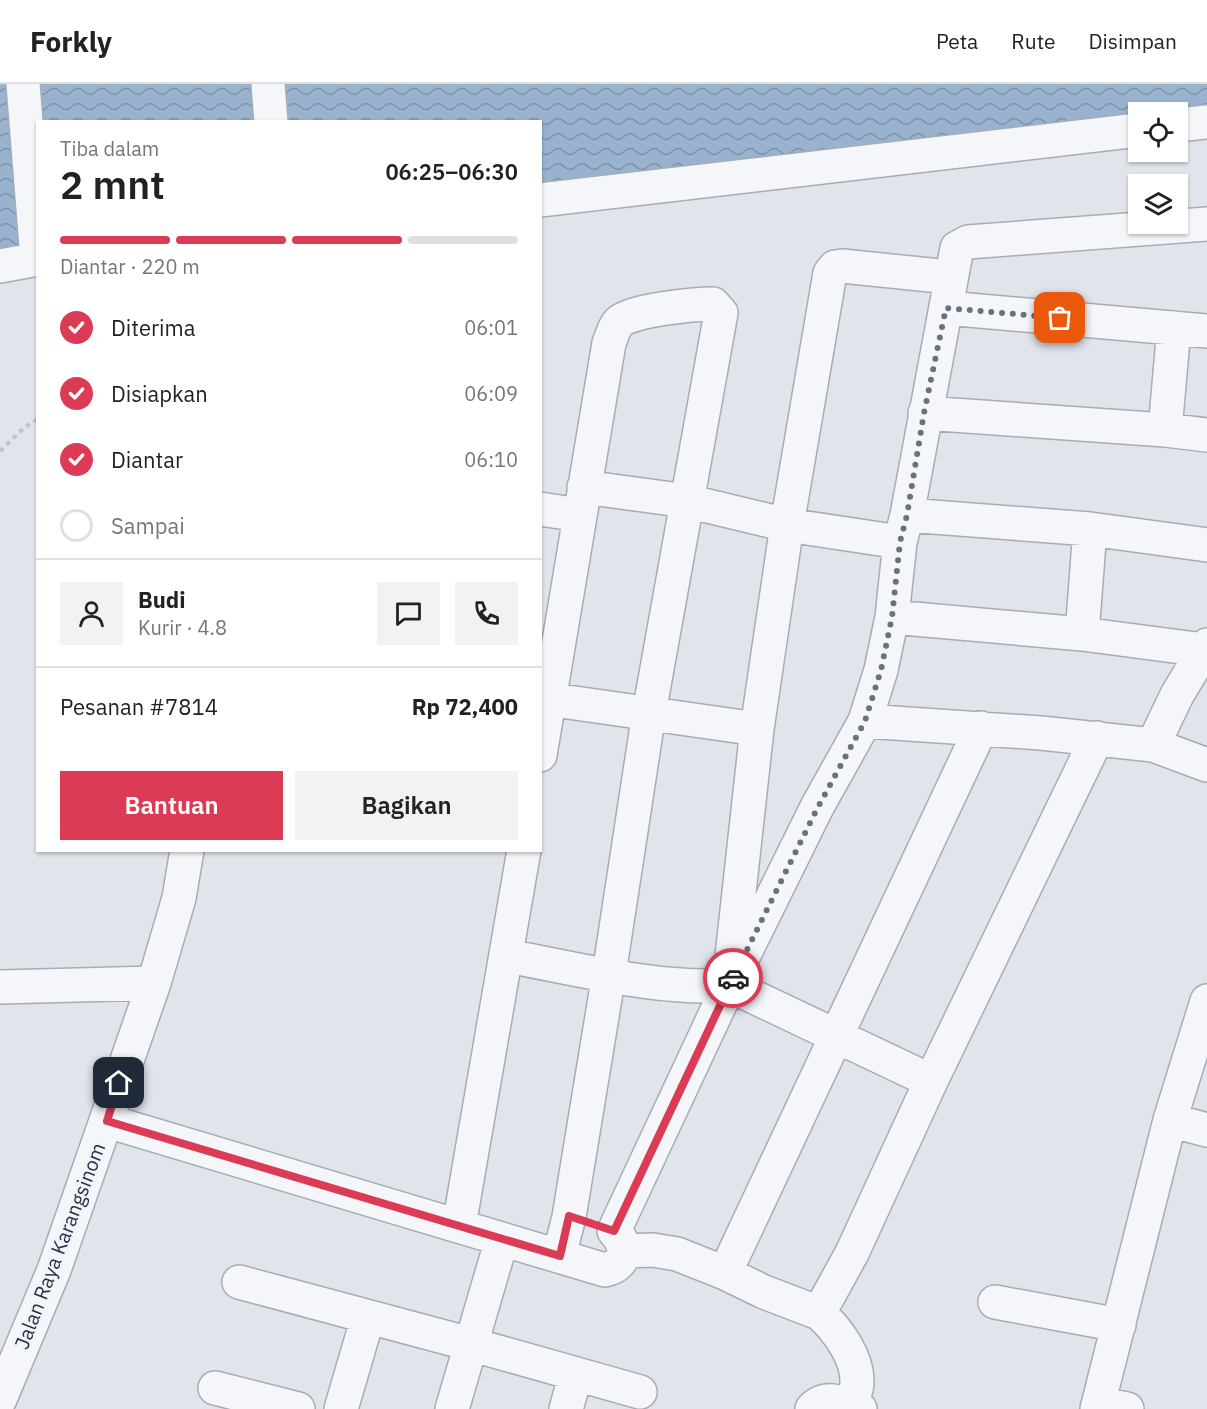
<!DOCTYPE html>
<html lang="id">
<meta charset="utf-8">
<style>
body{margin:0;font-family:"IBM Plex Sans",sans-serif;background:#f2f2f2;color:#222;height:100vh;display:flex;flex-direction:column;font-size:22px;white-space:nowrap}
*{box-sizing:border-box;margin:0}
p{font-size:20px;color:#767676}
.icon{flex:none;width:33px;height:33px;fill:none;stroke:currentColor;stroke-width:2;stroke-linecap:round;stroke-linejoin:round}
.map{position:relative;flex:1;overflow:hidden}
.panel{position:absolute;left:36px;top:36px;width:506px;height:732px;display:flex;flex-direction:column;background:#fff;border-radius:0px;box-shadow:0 2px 4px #0004}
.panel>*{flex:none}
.fabs{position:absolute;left:1128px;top:18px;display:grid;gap:12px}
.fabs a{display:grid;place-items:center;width:60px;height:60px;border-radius:0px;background:#fff;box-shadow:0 2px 4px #0004;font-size:30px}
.pin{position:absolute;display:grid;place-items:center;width:51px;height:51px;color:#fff;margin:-26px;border-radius:12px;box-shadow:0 3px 9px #0006}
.courier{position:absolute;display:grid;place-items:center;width:60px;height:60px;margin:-30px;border:4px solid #db3b54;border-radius:50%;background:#fff;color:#222;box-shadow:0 2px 8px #0007}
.overview em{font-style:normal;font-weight:600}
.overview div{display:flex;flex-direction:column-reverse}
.overview{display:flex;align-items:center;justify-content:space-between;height:102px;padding:0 24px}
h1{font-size:39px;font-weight:600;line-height:45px}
.bar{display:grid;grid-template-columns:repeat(4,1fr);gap:9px 6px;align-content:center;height:72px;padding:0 24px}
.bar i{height:8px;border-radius:4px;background:#e0e0e0}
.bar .selected{background:#db3b54}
.bar p{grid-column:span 4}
.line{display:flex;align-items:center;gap:15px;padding:0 24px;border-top:2px solid #e0e0e0}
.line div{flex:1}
.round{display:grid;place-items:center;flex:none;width:63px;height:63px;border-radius:0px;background:#f2f2f2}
ol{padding:0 24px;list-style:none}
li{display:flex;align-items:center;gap:18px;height:66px}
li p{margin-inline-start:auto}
li .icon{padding:6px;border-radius:50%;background:#db3b54;color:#fff;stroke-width:4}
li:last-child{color:#767676}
li i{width:33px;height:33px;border:3px solid #e0e0e0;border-radius:50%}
.primary-button{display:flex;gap:12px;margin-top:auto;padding:12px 24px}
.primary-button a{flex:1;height:69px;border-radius:0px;background:#db3b54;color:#fff;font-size:24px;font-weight:600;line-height:69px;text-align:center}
.primary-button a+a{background:#f2f2f2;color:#222}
header{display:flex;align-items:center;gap:36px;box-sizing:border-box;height:84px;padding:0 30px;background:#fff;border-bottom:2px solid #e0e0e0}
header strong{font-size:28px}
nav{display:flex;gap:33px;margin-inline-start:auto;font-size:21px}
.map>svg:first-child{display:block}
</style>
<header>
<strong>Forkly</strong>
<nav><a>Peta</a><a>Rute</a><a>Disimpan</a></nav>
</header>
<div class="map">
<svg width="1207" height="1325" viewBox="0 0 1207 1325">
<defs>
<pattern id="water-waves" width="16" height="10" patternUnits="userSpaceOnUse" patternTransform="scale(1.5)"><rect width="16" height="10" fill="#99b3ce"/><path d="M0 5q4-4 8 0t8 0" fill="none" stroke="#7d92a9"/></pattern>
</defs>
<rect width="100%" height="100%" fill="#e1e5eb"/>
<path fill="url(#water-waves)" d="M0 0H1207V38L1178 28H1138V46L540 116V38H38L37 175 0 182Z"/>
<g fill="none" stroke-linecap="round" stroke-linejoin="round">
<g stroke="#a6acb6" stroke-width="36">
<path id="minor" d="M23 0 37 175
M268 0 271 38
M1178 41 1207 38
M540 116 1138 46
M0 182 38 175
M946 224 1207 247
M925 329 1165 346 1207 351
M1165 346 1174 244
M584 403 687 417 787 441 900 458
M540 425 580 431
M907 431 1090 445 1207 461
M892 533 1082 550 1204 566
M1082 550 1090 445
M540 614 757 645
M865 637 1041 649 1153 661 1207 681
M1153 661 1177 611 1207 561
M540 671 609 259C612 252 614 243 619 238 631 226 695 220 713 220L721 229 649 629 609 890 569 1133 559 1172
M506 872C575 884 661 907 729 901L931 997
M731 881 757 645 787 441 830 189 835 183 842 182 950 193
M0 903 154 899
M1170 1036 1207 1046
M107 1037 605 1186C627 1181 629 1162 614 1147L729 901 817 723 865 637 881 586 892 533 900 458 907 431 957 164 968 158 1207 140
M459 1142 524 766
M624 1167 653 1166 677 1170 725 1189 764 1208 819 1229 852 1169 931 997 1097 654
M725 1189 981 644
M239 1198 470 1260 640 1308
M995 1218 1119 1241
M819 1229C837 1245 858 1273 857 1299 857 1306 853 1314 850 1321
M215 1304 298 1325
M0 1315 54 1186 154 899 179 814 187 766
M1100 1319 1127 1325
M341 1325 368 1233
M452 1325 502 1155
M566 1325 576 1290
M812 1325C826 1310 843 1319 860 1325
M1097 1325 1170 1036 1207 917"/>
</g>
<path stroke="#bfc3ca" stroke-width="4" stroke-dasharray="4.5 4.5" stroke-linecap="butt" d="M0 367 25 343 38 335"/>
<use href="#minor" stroke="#f4f6f9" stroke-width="33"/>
</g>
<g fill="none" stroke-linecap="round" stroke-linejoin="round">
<path stroke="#69717f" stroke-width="6" stroke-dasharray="0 10.8" d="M733 894 818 723 865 637 881 586 892 533 900 458 907 431 924 329 946 224 1060 234"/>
<path stroke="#db3b54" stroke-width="8" d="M119 999 107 1037 560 1172 569 1132 614 1147 733 894"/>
</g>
<g text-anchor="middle" stroke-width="6" stroke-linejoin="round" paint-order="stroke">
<g font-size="20" fill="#283245" stroke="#f1f4f8">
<text transform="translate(60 1162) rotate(-69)" y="7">Jalan Raya Karangsinom</text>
</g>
</g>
</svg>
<div class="fabs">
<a><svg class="icon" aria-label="locate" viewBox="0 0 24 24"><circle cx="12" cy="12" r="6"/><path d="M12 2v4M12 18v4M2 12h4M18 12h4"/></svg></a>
<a><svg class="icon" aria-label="layers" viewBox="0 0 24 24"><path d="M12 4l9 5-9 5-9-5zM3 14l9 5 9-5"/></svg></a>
</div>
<div class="pin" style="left:1060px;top:234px;background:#ea580c"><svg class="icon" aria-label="bag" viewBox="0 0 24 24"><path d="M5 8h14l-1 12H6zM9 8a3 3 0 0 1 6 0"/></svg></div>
<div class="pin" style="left:119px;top:999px;background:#1f2937"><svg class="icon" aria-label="home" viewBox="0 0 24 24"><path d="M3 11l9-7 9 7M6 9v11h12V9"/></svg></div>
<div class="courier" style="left:733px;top:894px"><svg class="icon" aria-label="car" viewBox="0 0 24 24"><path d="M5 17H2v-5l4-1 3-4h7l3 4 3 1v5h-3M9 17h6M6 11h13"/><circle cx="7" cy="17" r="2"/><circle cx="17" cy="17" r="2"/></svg></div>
<section class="panel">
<div class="overview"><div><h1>2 mnt</h1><p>Tiba dalam</p></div><em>06:25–06:30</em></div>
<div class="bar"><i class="selected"></i><i class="selected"></i><i class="selected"></i><i></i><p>Diantar · 220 m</p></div>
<ol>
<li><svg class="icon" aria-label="check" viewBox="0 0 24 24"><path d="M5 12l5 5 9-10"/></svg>Diterima<p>06:01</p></li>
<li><svg class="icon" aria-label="check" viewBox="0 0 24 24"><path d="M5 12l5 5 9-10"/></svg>Disiapkan<p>06:09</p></li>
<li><svg class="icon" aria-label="check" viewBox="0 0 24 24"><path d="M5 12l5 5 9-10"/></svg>Diantar<p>06:10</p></li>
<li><i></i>Sampai</li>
</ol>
<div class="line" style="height:108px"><a class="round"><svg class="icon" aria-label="person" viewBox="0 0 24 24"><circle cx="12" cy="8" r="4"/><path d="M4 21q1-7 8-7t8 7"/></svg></a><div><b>Budi</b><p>Kurir · 4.8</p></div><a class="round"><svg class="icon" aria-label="chat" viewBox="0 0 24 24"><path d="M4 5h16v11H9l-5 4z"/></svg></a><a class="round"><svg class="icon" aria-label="phone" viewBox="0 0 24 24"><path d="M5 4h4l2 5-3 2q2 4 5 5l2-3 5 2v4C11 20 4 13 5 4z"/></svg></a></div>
<div class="line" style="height:78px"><div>Pesanan #7814</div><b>Rp 72,400</b></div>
<div class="primary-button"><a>Bantuan</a><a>Bagikan</a></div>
</section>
</div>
